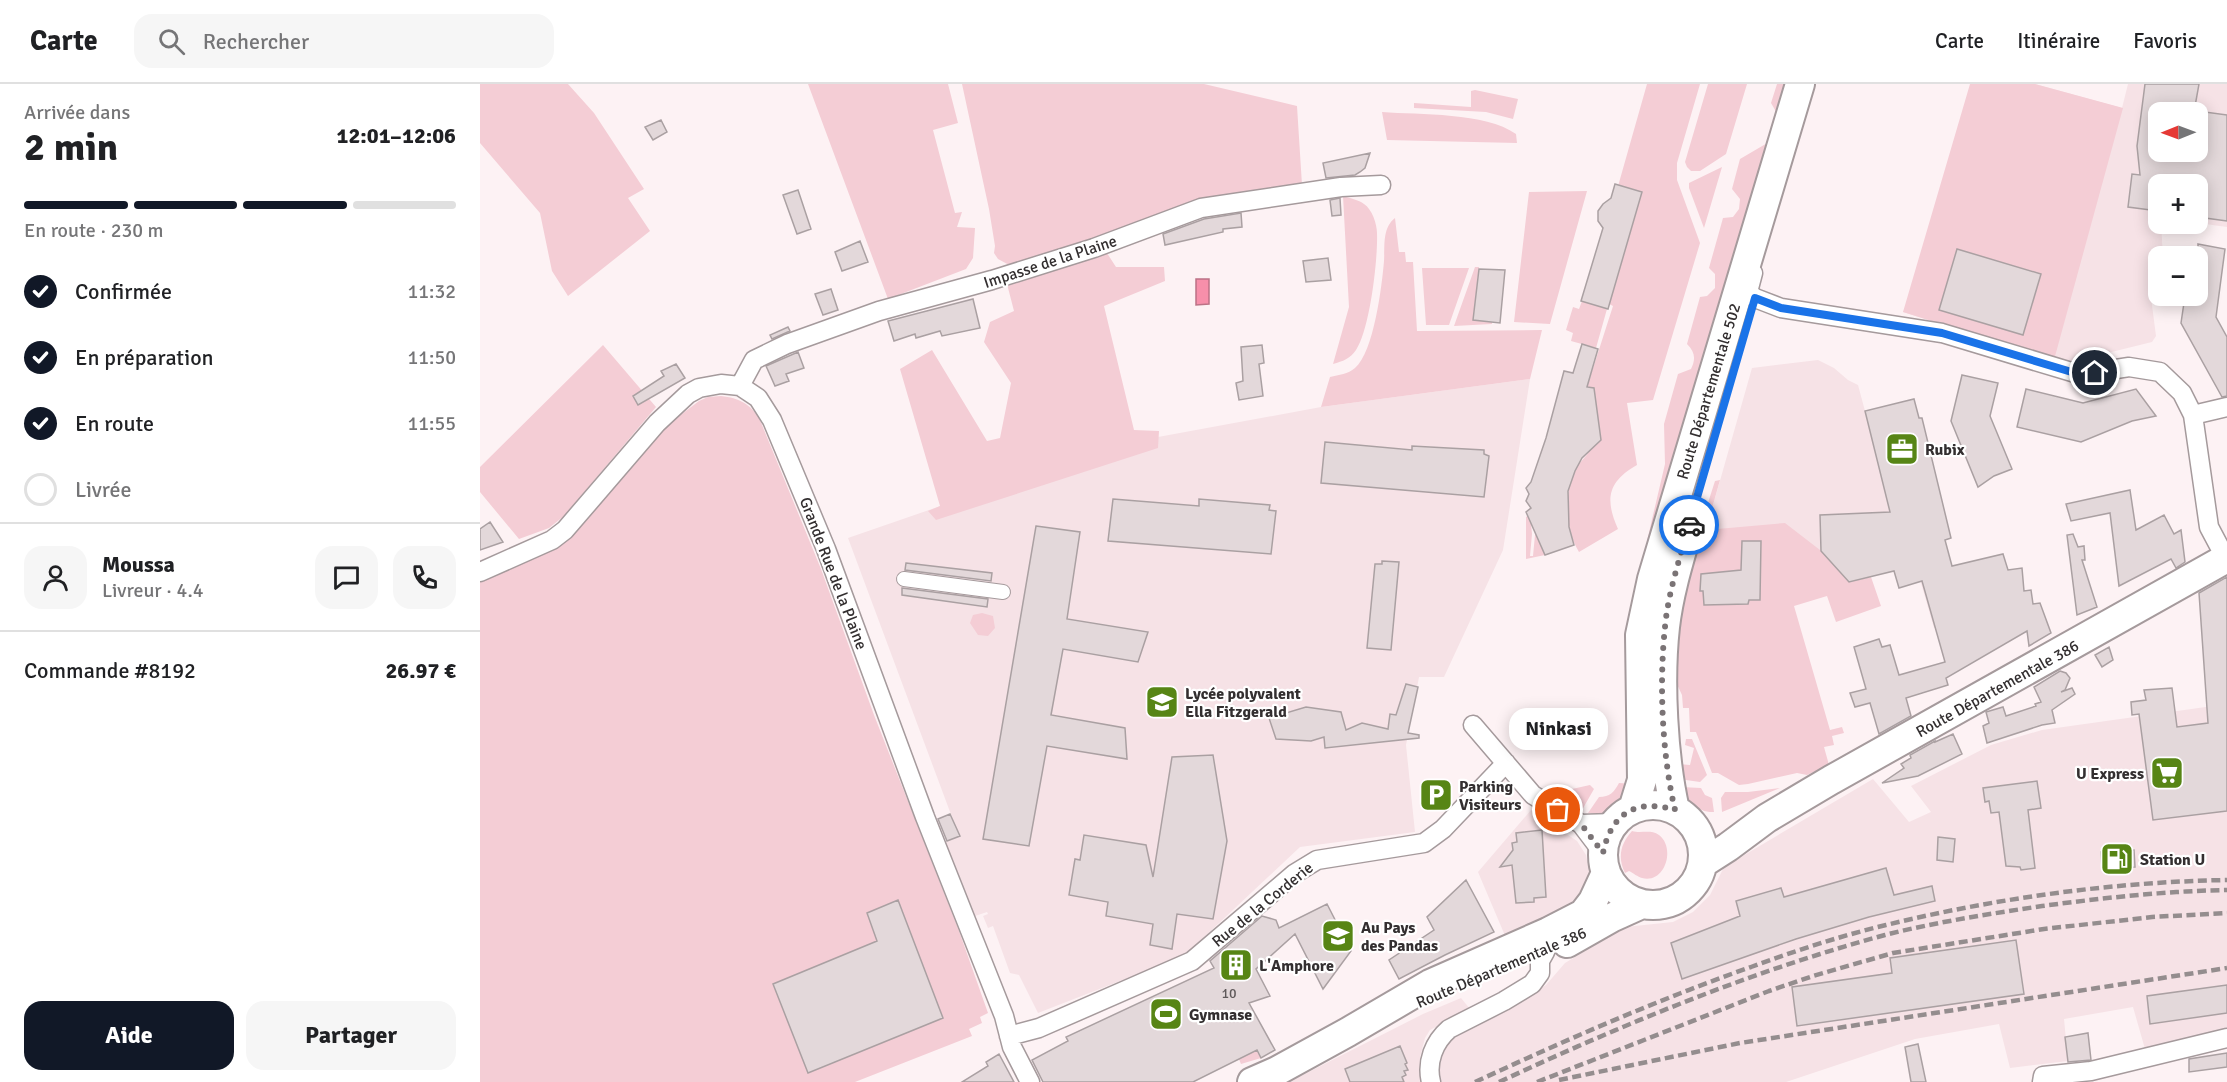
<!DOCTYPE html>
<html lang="fr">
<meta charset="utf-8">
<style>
body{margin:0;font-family:Signika,sans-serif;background:#f6f6f6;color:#202124;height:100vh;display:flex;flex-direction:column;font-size:22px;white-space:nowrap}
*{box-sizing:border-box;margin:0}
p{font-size:20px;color:#757577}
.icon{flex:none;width:33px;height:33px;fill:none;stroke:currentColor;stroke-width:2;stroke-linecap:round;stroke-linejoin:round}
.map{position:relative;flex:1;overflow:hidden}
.sheet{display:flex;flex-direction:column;background:#fff;width:480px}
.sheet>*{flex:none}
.needle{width:39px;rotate:269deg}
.fabs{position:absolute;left:1668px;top:18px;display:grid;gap:12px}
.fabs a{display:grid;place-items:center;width:60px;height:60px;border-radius:12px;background:#fff;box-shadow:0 3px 15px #0003;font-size:30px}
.pin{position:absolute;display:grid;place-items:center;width:51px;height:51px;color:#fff;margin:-26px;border:3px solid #fff;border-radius:50%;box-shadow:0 2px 6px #0007}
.courier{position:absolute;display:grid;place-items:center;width:60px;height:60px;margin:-30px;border:4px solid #1a73e8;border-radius:50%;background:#fff;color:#222;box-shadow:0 2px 8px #0007}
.bubble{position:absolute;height:42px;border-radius:18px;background:#fff;box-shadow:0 3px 15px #0003;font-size:20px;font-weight:700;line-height:42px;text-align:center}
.headline em{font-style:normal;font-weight:700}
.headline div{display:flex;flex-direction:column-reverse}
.headline{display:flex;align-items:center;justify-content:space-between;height:102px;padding:0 24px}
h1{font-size:39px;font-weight:700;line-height:45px}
.bar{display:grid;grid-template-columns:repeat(4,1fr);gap:9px 6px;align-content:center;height:72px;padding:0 24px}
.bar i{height:8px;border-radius:4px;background:#e0e0e0}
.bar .selected{background:#111827}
.bar p{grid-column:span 4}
.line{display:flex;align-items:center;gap:15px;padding:0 24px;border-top:2px solid #e0e0e0}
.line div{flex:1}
.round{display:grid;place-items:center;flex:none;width:63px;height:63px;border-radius:18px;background:#f6f6f6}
ol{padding:0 24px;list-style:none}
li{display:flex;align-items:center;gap:18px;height:66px}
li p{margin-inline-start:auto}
li .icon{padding:6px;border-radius:50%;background:#111827;color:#fff;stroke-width:4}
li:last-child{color:#757577}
li i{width:33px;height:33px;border:3px solid #e0e0e0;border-radius:50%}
.action{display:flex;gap:12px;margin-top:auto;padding:12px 24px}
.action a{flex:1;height:69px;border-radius:18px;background:#111827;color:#fff;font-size:24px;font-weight:700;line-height:69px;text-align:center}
.action a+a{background:#f6f6f6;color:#202124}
header{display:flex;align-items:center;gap:36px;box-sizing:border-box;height:84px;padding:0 30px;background:#fff;border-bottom:2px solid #e0e0e0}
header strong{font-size:28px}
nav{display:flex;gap:33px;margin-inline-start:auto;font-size:21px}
.search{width:420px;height:54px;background:#f6f6f6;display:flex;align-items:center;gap:15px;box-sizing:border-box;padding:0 21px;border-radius:18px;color:#757577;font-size:22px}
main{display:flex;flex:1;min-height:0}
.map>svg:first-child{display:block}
</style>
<header>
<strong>Carte</strong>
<div class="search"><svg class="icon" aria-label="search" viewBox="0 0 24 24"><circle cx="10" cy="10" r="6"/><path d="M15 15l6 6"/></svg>Rechercher</div>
<nav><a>Carte</a><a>Itinéraire</a><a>Favoris</a></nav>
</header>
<main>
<section class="sheet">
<div class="headline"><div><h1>2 min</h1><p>Arrivée dans</p></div><em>12:01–12:06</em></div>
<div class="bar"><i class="selected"></i><i class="selected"></i><i class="selected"></i><i></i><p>En route · 230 m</p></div>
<ol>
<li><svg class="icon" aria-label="check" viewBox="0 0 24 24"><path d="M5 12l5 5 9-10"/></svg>Confirmée<p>11:32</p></li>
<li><svg class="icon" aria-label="check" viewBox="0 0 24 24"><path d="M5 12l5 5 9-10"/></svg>En préparation<p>11:50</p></li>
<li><svg class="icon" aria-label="check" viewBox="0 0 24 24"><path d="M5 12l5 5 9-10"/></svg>En route<p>11:55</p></li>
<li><i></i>Livrée</li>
</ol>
<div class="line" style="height:108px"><a class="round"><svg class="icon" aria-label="person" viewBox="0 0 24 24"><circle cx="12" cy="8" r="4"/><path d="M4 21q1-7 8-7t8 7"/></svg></a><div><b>Moussa</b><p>Livreur · 4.4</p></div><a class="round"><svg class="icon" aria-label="chat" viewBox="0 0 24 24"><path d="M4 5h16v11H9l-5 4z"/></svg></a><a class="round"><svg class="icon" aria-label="phone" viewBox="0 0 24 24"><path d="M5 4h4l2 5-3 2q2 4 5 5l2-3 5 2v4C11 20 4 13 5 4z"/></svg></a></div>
<div class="line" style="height:78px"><div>Commande #8192</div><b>26.97 €</b></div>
<div class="action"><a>Aide</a><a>Partager</a></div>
</section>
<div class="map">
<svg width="1747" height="998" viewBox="0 0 1747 998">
<rect width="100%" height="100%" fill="#fdf2f4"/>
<path fill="#f6e2e6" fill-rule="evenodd" d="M1555 0 1642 24 1648 0H1747V143L1718 139V100H1678V140H1681L1683 172H1678V188L1668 190 1676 252 1672 258 1599 276 1597 282 1423 228ZM1678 28H1718V68H1678Z
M1338 276 1354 284 1368 296 1378 301 1385 327 1434 315 1439 334H1442L1471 454 1465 456 1485 536 1454 544 1434 475 1401 490 1369 498 1226 446 1272 284Z
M1050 295 1023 466 964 593H939L926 661 935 748 820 763 704 872 558 929 539 891 530 889 513 842 508 844 503 832 508 830 507 828 495 832 464 759 479 752 368 454 640 360 841 323Z
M1747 620V944L1665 965 1653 923 1584 935 1588 977 1530 984 1519 940 1435 955 1306 998H960L958 980 967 956 1021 930 1066 901 1085 879 1145 843 1193 838 1213 828 1230 811 1244 783 1393 695 1429 738 1451 728 1431 702 1511 661 1562 646Z
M1051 726 1097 757 1106 771 1110 789 1107 800 1096 817 1026 854 998 788Z
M981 914 990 925 950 946 945 954 940 973 941 998H809L943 930Z"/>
<path fill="#f4cdd5" d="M0 0H88L114 29 164 105 148 114 170 147 88 212 72 187 60 129 0 59Z
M328 0H468L478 39 453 46 475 129 482 128 477 143 495 144 493 174 486 185 408 215Z
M482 0H724L817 22 822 101 531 182 518 175 514 169 515 162 509 125Z
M1167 0H1220L1197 79V96L1220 159 1173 316 1147 319 1157 381C1127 398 1125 416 1138 445L1099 468C1085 445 1084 412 1094 387 1098 379 1107 373 1110 365 1114 357 1111 319 1115 305L1107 303 1133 222 1129 220 1161 107H1158L1106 215Z
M1228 0H1267L1246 70 1220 87H1211L1207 83 1205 78Z
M1297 0H1311L1176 448 1167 457 1185 380 1184 340 1198 290 1211 285C1216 275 1215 268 1207 260L1220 213 1227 212 1235 204V190L1229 184 1243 134 1253 133 1259 125 1260 115 1252 105 1260 75 1289 58 1298 31 1291 19Z
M1490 0H1555L1643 24 1574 276 1423 228Z
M995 6 1038 15 1033 35 1006 28 934 24V19L991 23V7Z
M902 28C940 31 1005 28 1036 50L1037 59 907 56Z
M1242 83 1224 144 1209 104V99Z
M1107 107 1070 240 1034 238 1049 108Z
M863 112C869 114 879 116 884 120 892 125 897 140 897 149 898 175 890 245 876 266 870 275 863 277 853 280L869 223Z
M915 134 919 168H925L926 178H933L937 247 1062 246 1050 295 841 323 850 293C859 291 868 290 875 284 894 268 902 201 904 177 905 162 902 144 915 134Z
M625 166 636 183H684L685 197 624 222 654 346 679 347 678 364 456 436 448 427 460 422 420 285 452 266 507 357 520 354 531 299 504 258 510 238 534 227 527 200Z
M995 183H999L993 235 1012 238V240L974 242Z
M942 184H989L969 241H946Z
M1102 217 1127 225 1116 264 1091 257 1093 249 1086 246 1093 223 1099 225Z
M123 261 176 323 84 432 69 444 39 455 0 408V383Z
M241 312C259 314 271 320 280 336L341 485 394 631 479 847 508 929 500 933 502 939 489 945 492 952 375 998H0V494L111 429 186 342 219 317 228 313Z
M1240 396 1226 446 1305 439 1340 466 1369 498 1391 493 1401 522 1356 538 1347 512 1314 522 1350 646 1362 643 1364 649 1352 652 1354 661 1344 663 1349 681 1327 691 1317 689 1268 700 1259 701 1238 689H1232L1216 648H1210L1209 624H1203L1202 611 1194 594V553L1209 478 1235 397Z
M1050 430 1052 450 1050 472H1053L1055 451 1058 450 1065 471 1046 475V433Z
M502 529 513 532 515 544 508 552 498 551 490 539 493 531Z
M1206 655H1212L1227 691 1220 698 1199 695V680L1210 681 1214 664 1205 661Z
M1139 699 1155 700C1142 720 1135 733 1108 729L1119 713C1130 713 1134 708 1139 699Z
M1110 701 1114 705 1102 726 1094 718 1092 705Z
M1201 703 1221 704 1225 711 1232 714 1234 728C1219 729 1206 717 1201 703Z
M1300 704 1242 728 1241 714 1245 708H1268Z
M1152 747C1161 750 1170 745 1179 751 1196 764 1185 800 1162 794 1158 793 1153 789 1149 787L1145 789C1137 773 1141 759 1152 747Z
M771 955 781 974 761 980 755 966Z"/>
<path fill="#f78faa" stroke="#bc7285" stroke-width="1.5" d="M716 195H729V220L716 221Z"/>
<path fill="#e3d8da" stroke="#aaa0a2" stroke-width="1.5" d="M1665 0H1719L1714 28H1678V68H1718V27L1747 31V137L1718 133V100H1678V127L1648 123 1652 90 1660 91 1657 62Z
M181 36 187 48 173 56 165 43Z
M890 69 885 84 880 88 875 91 846 94 843 79Z
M1135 100 1162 108 1128 225 1101 217 1123 144 1118 137V127L1123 120 1131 114Z
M318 106 331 145 317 150 303 111Z
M860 114 861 131 852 132 850 116Z
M761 129 762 143 743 145V148L685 161 683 150 724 135Z
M380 157 388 178 362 187 355 168Z
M1718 160 1745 165 1736 233 1747 253V312L1742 313 1701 239 1705 212H1718Z
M1477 165 1561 190 1543 251 1459 226Z
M848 174 851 196 826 198 823 177Z
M999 185 1025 186 1020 239 993 236Z
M351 205 358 226 343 231 335 210Z
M493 215 500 244 462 252 460 247 436 254 435 250 414 257 408 237Z
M308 243 310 247 292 255 290 251Z
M1102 260 1118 265 1107 303 1114 304 1121 356 1102 374 1095 387 1088 407 1089 443 1094 461 1065 471 1046 428 1051 424 1046 417 1049 410 1046 404 1051 398 1066 354 1084 287 1093 289Z
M782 261 784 279 779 280 783 312 759 316 756 299 763 297 761 263Z
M318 268 324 284 306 290 309 297 295 302 286 282Z
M196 280 205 294 158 321 153 312 184 292 181 287Z
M1482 291 1518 299 1510 332 1532 385 1514 392 1498 403 1471 337Z
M1546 305 1603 319 1656 305 1676 332 1652 337 1601 358 1537 343Z
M1434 315 1439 334H1442L1471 454 1465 456 1472 482 1523 470 1528 486 1542 484 1544 507 1551 506 1553 520 1560 519 1571 549 1549 562 1547 547 1466 594 1468 601 1426 614 1431 632 1399 650 1390 619 1375 623 1370 609 1386 605 1374 563 1399 555 1402 563 1410 561 1419 591 1465 578 1442 497 1419 504 1414 487 1369 498 1341 467 1340 431 1410 428 1385 327Z
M845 358 932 366V362L1004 366V370L1009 372 1004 413 841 399Z
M1650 406 1656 446 1684 431 1694 450 1701 446 1705 478 1696 484 1691 475 1639 502 1630 429 1591 437 1586 420Z
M633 415 719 422V415L790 421 789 426 796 427 791 470 628 457Z
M10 438 23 458 0 466V445Z
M556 442 600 448 587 535 668 548 658 578 583 565 571 631 645 644 647 675 567 662 549 762 503 755Z
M1593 450 1598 463 1604 462 1605 476H1602L1617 523 1597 531 1587 451Z
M1262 457H1281L1280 516H1269L1268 520 1224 521 1223 507H1220L1221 490 1261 486Z
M902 477 919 478 911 566 887 564 895 480H902Z
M426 479 512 489 511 497 425 486Z
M1747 493V727L1673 736 1659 630 1652 631 1651 618 1666 616 1664 606 1692 604 1697 643 1728 639 1719 509Z
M422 504 508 515 507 523 422 511Z
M1629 563 1633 576 1622 583 1615 571Z
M1580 587 1586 589 1590 594 1585 606 1581 608 1592 604 1595 610 1572 626 1575 639 1562 641 1507 659 1503 642 1509 639 1506 628 1523 623 1526 632 1556 622 1555 620 1561 618 1554 603Z
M926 600 938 603 928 649 939 651V654L845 664 844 653 831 657 796 655 789 634 826 623 861 628 866 646 882 639 908 645 910 630 916 631Z
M1473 650 1482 670 1438 692 1402 699 1424 684 1421 680 1431 674 1430 671 1455 657V658Z
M733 671 747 757 733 835 697 830 692 865 670 861 673 840 626 832 628 818 589 811 595 775 600 776 604 751 666 761 673 793 692 673Z
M1557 697 1561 724 1548 726 1555 784 1541 786 1540 783 1526 782 1519 728 1511 729 1509 717 1505 718 1503 704Z
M470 730 480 752 467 757 458 735Z
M1062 746 1066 813 1054 814V818L1036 819 1032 781 1020 783 1033 766 1032 759 1037 758 1036 749Z
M1458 753 1475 755 1473 778 1457 776Z
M1654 766 1655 783 1622 785 1621 768Z
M1406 784 1414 811 1452 802 1455 817 1389 833 1316 855 1202 895 1191 859 1260 832 1256 817 1301 804 1304 813Z
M986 796 1014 848 965 871 919 895 909 876 954 846 947 833Z
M418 816 463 934 328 989 293 900 397 857 387 829Z
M847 820 871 867 843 905 815 850 776 885 790 912 769 919 795 966 781 974 777 966 713 998H563L552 976 588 957 586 953 734 884 730 877 782 832 796 836 799 844Z
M1536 856 1544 910 1317 942 1312 903 1412 889 1410 874Z
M1747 901V929L1670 940 1667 912Z
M1608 949 1611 976 1588 978 1585 953Z
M1438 960 1446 998H1431L1425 963Z
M920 962 927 979 925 980 928 986 924 987 926 991 922 993 924 998H870L865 985Z
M1747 969V983L1709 988V975Z
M519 970 534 998H482L508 982 506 978Z"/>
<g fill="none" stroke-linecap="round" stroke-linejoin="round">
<g stroke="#a59a9c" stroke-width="16">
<path id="pedestrian" d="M424 495 523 508"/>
</g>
<g stroke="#a59a9c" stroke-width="21">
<path id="minor" d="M1273 189 1268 208 1275 214 1301 224 1462 249 1595 289H1610L1649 283 1680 288 1702 309 1713 331 1729 443 1746 475
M260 302 274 276 307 260 399 227 512 196 614 164 721 124 861 103 901 101
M1713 331 1747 323
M0 488 72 456 85 446 177 339 208 310 219 304 241 300 260 302 278 314 292 336 346 465 445 733 524 932 532 963 550 998
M993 641 1053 711 1101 740 1123 769
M1101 740 1135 739
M529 952 559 944 712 877 814 790 837 776 944 759 963 745 1026 679
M951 998C946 978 954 958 969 945L1024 917 1052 900 1060 889V877L1065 868
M1562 998 1563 992 1611 987 1747 954"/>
</g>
<g stroke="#a59a9c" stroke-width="32">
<path id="primary" d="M1123 771a50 50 0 1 1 100 0a50 50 0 1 1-100 0Z
M1153 725 1162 696 1160 551 1172 495 1320 0
M1195 726C1183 673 1179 597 1185 543 1189 507 1201 470 1211 435
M1223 779 1248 763 1287 734 1351 696 1747 474
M1087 859 1131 834 1162 820
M772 998 797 987 868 948 950 900 1068 848 1103 830 1113 817 1126 789"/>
</g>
<use href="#pedestrian" stroke="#fff" stroke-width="14"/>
<use href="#minor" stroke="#fff" stroke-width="18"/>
<use href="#primary" stroke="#fff" stroke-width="28"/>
<path stroke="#948d8e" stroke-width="4.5" stroke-dasharray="9 4.5" stroke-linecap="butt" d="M1079 996 1260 959 1747 884
M995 998C1086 956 1177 916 1271 883 1315 867 1360 852 1406 841 1517 814 1633 798 1747 796
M1019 998C1144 940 1272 887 1405 851 1456 838 1509 830 1562 822 1623 814 1685 807 1747 806
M1057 998 1289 907 1333 892 1413 869 1564 845 1672 833 1747 829"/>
</g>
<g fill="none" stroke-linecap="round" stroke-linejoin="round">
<path stroke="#7a7375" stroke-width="6" stroke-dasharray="0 10.8" d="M1078 726 1101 740 1123 769C1131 730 1156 714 1195 726 1182 671 1179 599 1185 543 1188 509 1200 474 1209 441"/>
<path stroke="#1a73e8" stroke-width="8" d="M1209 441 1275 214 1301 224 1462 249 1595 289H1615"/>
</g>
<defs>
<g id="office-square" transform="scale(1.725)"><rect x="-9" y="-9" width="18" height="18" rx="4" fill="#578515" stroke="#fff"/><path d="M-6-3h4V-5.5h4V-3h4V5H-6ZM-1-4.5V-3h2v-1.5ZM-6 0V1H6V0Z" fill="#fff"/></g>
<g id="school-square" transform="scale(1.725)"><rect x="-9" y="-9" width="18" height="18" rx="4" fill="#578515" stroke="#fff"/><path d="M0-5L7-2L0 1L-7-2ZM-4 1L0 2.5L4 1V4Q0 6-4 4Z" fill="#fff"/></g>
<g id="supermarket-square" transform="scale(1.725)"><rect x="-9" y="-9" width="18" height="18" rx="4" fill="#578515" stroke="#fff"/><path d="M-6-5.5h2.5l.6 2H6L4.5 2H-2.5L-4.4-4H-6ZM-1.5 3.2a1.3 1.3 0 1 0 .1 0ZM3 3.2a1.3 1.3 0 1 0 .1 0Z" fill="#fff"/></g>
<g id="parking-square" transform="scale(1.725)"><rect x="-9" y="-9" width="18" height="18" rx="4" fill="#578515" stroke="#fff"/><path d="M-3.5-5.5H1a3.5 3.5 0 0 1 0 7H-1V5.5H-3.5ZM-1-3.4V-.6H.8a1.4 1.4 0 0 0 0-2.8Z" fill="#fff"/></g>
<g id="fuel-square" transform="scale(1.725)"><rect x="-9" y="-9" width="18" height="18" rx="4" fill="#578515" stroke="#fff"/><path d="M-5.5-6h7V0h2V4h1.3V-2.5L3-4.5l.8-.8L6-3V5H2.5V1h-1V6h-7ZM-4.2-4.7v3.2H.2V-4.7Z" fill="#fff"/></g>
<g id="building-square" transform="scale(1.725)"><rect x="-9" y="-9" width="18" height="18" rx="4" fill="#578515" stroke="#fff"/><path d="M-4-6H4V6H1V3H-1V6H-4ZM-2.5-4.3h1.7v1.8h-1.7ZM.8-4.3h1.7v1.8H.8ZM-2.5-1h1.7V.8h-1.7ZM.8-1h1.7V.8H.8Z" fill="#fff"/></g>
<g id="stadium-square" transform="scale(1.725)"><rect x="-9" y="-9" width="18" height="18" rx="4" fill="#578515" stroke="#fff"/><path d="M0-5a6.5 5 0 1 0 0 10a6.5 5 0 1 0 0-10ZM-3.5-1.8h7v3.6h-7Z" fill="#fff"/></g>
</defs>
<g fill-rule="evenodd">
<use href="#office-square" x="1422" y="365"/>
<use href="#school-square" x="682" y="618"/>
<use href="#supermarket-square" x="1687" y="689"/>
<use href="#parking-square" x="956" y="711"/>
<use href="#fuel-square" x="1637" y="775"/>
<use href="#school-square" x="858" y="852"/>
<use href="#building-square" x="756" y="881"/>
<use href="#stadium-square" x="686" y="930"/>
</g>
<g text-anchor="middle" stroke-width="4.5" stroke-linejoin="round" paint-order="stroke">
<g font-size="14" fill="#5f595a">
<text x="749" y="914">10</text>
</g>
<g font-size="16" fill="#332f30" stroke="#fff">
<text transform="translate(570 177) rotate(-18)" y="6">Impasse de la Plaine</text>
<text transform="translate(1228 307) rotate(-73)" y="6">Route Départementale 502</text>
<text transform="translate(354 489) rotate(69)" y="6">Grande Rue de la Plaine</text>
<text transform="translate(1517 604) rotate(-29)" y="6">Route Départementale 386</text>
<text transform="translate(782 820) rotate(-39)" y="6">Rue de la Corderie</text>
<text transform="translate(1021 883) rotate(-23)" y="6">Route Départementale 386</text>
</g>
<g font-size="16" font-weight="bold" fill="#332f30" stroke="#fff" text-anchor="start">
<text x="1445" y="371">Rubix</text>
<text x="705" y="615">Lycée polyvalent<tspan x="705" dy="18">Ella Fitzgerald</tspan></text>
<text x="1664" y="695" text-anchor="end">U Express</text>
<text x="979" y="708">Parking<tspan x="979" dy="18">Visiteurs</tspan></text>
<text x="1660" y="781">Station U</text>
<text x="881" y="849">Au Pays<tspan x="881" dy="18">des Pandas</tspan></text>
<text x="779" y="887">L'Amphore</text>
<text x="709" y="936">Gymnase</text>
</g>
</g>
</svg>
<div class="fabs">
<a><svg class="needle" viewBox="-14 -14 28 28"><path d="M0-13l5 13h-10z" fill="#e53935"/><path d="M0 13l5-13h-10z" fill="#757577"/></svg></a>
<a>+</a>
<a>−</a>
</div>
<div class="pin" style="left:1078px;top:726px;background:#ea580c"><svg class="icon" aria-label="bag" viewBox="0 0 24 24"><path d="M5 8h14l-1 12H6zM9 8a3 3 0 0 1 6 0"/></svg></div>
<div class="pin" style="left:1615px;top:289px;background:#1f2937"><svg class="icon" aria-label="home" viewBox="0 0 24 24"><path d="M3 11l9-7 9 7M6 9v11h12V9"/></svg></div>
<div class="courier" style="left:1209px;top:441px"><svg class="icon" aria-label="car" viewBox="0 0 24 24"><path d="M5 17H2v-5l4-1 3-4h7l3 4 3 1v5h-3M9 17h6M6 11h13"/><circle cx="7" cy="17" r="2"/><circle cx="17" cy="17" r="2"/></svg></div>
<div class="bubble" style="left:1029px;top:624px;width:99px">Ninkasi</div>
</div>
</main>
